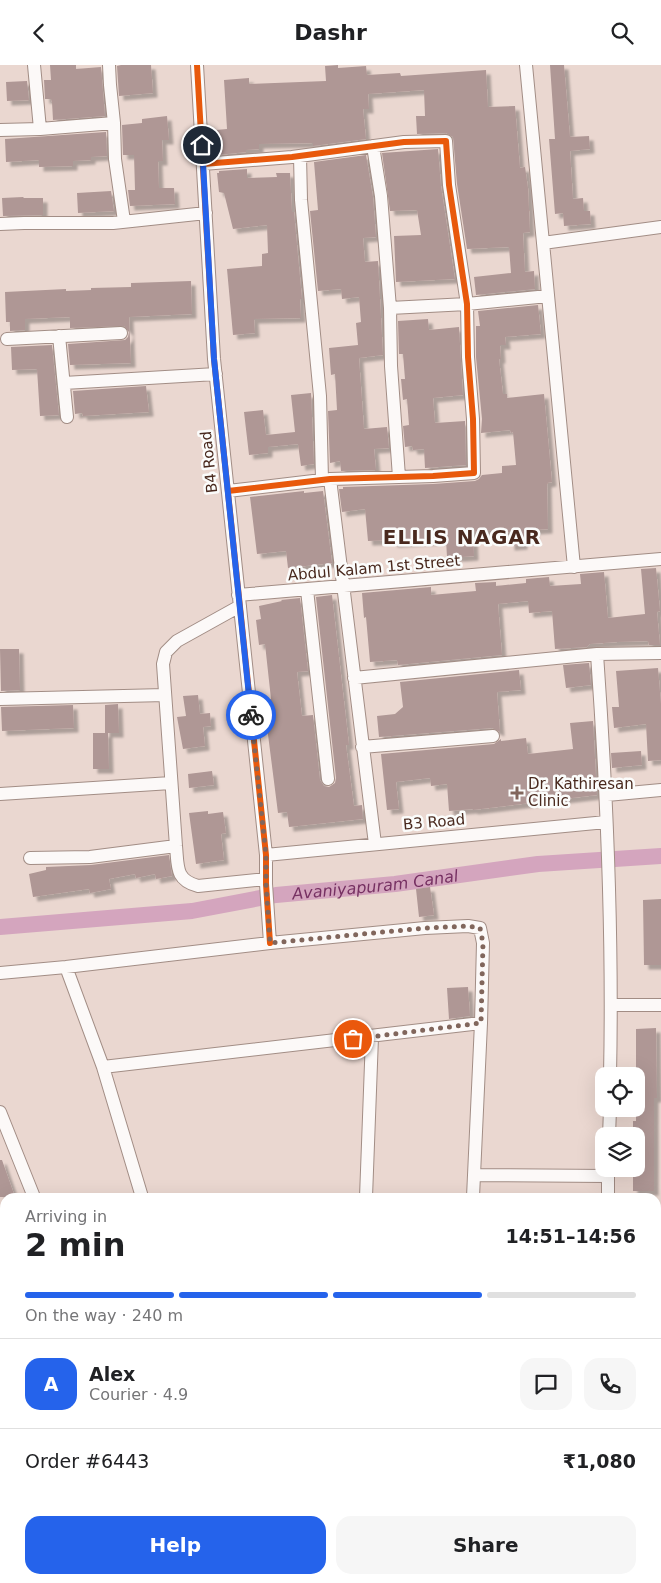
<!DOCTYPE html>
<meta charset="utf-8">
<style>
body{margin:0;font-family:"DejaVu Sans",sans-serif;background:#f6f6f6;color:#202124;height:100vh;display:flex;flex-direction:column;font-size:19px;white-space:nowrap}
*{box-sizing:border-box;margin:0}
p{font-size:16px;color:#757577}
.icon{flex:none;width:28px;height:28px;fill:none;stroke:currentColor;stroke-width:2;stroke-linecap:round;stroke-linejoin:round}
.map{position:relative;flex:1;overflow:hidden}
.sheet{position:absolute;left:0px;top:1128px;width:661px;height:391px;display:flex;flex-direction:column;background:#fff;border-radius:15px 15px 0 0;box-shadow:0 5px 20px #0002}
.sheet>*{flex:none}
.fabs{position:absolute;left:595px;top:1002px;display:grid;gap:10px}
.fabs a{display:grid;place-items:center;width:50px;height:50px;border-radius:10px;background:#fff;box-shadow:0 5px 20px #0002;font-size:25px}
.pin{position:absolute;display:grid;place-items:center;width:42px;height:42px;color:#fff;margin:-21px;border:2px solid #fff;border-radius:50%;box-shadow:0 1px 5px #0007}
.courier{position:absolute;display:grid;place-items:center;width:50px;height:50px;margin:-25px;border:4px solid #2563eb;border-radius:50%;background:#fff;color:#222;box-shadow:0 1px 6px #0007}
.summary em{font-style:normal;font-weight:700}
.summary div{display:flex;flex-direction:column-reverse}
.summary{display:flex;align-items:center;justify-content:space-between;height:85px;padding:0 25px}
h1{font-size:32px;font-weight:700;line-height:38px}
.bar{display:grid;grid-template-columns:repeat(4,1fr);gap:8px 5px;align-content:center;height:60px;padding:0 25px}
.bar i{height:6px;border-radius:4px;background:#e0e0e0}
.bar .selected{background:#2563eb}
.bar p{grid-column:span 4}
.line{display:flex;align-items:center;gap:12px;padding:0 25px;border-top:1px solid #e0e0e0}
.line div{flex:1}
.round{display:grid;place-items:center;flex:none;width:52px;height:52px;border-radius:15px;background:#f6f6f6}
.primary-button{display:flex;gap:10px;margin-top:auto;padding:10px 25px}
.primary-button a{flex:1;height:58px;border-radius:15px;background:#2563eb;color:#fff;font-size:20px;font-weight:700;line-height:58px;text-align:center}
.primary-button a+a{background:#f6f6f6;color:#202124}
header{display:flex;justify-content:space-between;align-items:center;height:65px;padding:0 25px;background:#fff;font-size:22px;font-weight:700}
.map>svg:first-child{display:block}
</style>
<header><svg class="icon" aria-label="back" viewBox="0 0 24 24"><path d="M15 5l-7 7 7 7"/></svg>Dashr<svg class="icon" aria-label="search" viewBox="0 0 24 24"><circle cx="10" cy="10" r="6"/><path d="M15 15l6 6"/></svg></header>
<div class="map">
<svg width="661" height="1518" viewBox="0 0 661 1518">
<defs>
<filter id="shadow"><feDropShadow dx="4.5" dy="4.5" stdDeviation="1" flood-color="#0004"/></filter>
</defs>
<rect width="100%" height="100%" fill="#ead7d0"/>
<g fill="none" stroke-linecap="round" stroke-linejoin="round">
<path stroke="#d4a5be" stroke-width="16" id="s1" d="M0 862 192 846 276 830 395 819 538 799 661 791"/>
</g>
<path fill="#af9795" filter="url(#shadow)" d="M50 0H76V4L101 2 105 51 53 55 52 37 51 34H45L44 15H51Z
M121 0H151L153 28 119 31 117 1Z
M338 0V3L366 1 367 10 400 8 401 11 486 5 488 42 515 41 520 103 525 102 528 123 530 167 523 168 525 207 534 206 535 224 476 230 474 212 511 208 509 182 467 184 457 119 453 72 446 68 417 69 416 51H425L424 25 368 29 369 44H363L366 74 313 81V78L259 79V84L246 85V87L218 90 216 65 227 64 224 15 249 13V19L326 16 325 1Z
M550 0H564L570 72 589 71 590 84 570 86 573 134 583 133 584 146H590L591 159 564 161 563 148 555 149 549 74H555Z
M27 16 29 35 7 36 6 17Z
M167 51 169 75H162L163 96H158L159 123H174L175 139 130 141 128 125H135L134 90H123L122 60 142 58V54Z
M106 67 107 91 91 92V95L73 96V101L39 102V95L6 97 5 74Z
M438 84 441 121 455 214 396 217 394 171 421 170 417 145 390 146 382 88Z
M366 90 373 132 376 172 363 173 365 197 378 196 383 290 359 293 364 364 387 362 389 383 374 384 376 405 341 406 340 396 330 398 328 346 337 345 335 309 331 310 329 283 358 280 356 258 361 257 359 232 342 234 341 224 318 226 310 146 318 145 314 97Z
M247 104V113L277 112 276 108H290L292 147H294L302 234H300L301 253 254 254 255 268 233 270 227 204 262 201V189L268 188 267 160 233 164 224 128 219 127 217 108H219V106Z
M111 126 114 146 78 148 77 128Z
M23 132 24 133H43V150L3 151 2 133Z
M191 216 192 249 129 252 131 298 70 300 68 279 125 275 128 272 129 267 124 261 70 263V252L25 254V265L10 266V257H6L5 227 66 224V226L91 225V223L131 222V218Z
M538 240 541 269 505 272 506 280H500L501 294H499L503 329H507V333L544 329 552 417 547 418 548 464 534 465 535 475H523V480L510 481V467L498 468V465L473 467 474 491 462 492H447L446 475 393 478V475L368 476 365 444 342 447 339 424H343V422L433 419 475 416 479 414 482 410 502 408V401L516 400 513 367 511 368 510 365 481 368 482 354 476 292V261H480L478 246Z
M428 254 429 265 459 262 463 330 433 333 435 358 465 356 466 400 425 403 424 384 413 385 412 381 405 382 403 361 409 360 407 334 403 335 401 314H405L403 289H399L398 256Z
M52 280 59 350 40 351 37 304 12 305 11 282Z
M146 321 149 347 83 351 82 348 75 349 73 326Z
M311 328 314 399 301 401 298 379 268 382V388L249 390 244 347 263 345 266 370 295 367 291 330Z
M304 426V428L323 426 332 498 288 503 286 486 257 489 250 432Z
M656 503 660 546 657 547 660 580H649L648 576 617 577 590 579 587 582 555 584 552 546 529 548 528 536 498 539 502 590 398 600 397 595 370 597 366 552 364 553 362 528 431 522V530L476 526 475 518 496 517V521L526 518V514L549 512 550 521 581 519 580 509 604 507 608 553 626 551 645 549 641 504Z
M332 530 349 680H346L354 741 362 740 363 754 289 762 287 747 278 748 266 654H267L265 635 271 634 265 579 259 580 256 555 261 554 259 541 282 536 281 535 300 533 308 606 297 607 302 651 313 650 320 715 324 721 329 722 335 718 336 713 316 532Z
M0 584H19L20 625 1 626Z
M589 598 591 620 566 623 563 600Z
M658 603 661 639V695L648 696 646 659 614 663 612 642H619L616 606Z
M519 605 521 625 497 627 500 667 492 663 379 672 377 651 395 649 403 642 400 617Z
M198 630 200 649 210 648 211 661 203 662 205 681 183 684 177 652 186 651 183 631Z
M118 639 119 668H108L109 704H93V668H105V640Z
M73 640 74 663 2 666 1 642Z
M593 656 597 730 473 745V744L449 746 447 719 431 721 430 713 396 717 399 744 387 745 381 689 494 679 501 674V676L526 673 528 689 573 684 570 658Z
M641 686 642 700 612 703 611 688Z
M212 706 214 720 189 723 188 709Z
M208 746V749L223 747 226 768 221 769 224 795 196 799 189 748Z
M169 790 172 811 156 814 155 809 136 813 135 809 109 814 111 824 90 828 89 824 33 832 29 809 46 805V802L91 800Z
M430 822 434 850 419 852 416 824Z
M661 834V900H644L643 835Z
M468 922 470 951 449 954 447 923Z
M656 963 657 1033H654V1126H633V1104H636V1071H633V1056H636V964Z
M0 1095H2L15 1132H0Z"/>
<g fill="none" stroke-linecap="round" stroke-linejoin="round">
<g stroke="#a28d85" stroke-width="14">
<path id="street" d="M34 0 40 64
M109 0 110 20 114 58 115 94 124 156
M197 0 214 294 266 790V819L270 878
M526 0 574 502
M0 65 40 64 114 58
M373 81 381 131 390 243 391 301 399 412
M300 91 301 135 320 331 322 415
M203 99 292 92 404 77 446 76 449 120 467 239 468 292 473 354 474 408 433 411 330 414 228 426
M0 159 24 158H113L206 148
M543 178 661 162
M390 243 467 239 548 231
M59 271 67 352
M7 274 121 268
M64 318 216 309
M330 414 375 779
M307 525 328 714
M238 530 661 494
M240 541 177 576 166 587 163 599 176 781C178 801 175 815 198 821L266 814
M597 589C607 730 613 870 610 1011
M354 613 597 589 661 588
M0 634 165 630
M362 682 493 671
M0 729 171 718
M607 730 661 725
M266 790 606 757
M30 793 90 792 176 781
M66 902 103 1002 142 1132
M0 908 66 902 270 878 425 863 468 861 480 863 483 878 481 958 473 1132
M612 940H661
M103 1002 481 958
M0 1047 34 1132
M609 1071 610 1044
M474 1110 608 1111
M366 1132 372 972
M608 1132V1105
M656 1255H661
M656 1379H661
M0 1466 5 1476
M656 1493H661
M26 1514 28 1518
M202 1514 204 1518
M313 1514 315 1518
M390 1518V1514
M602 1518 603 1514"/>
</g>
<use href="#street" stroke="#fcf9f8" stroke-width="12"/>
<g stroke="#d4cecb" stroke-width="5.5">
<path id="rail" d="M0 1406 5 1417
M53 1514 55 1518"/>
</g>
<use href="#rail" stroke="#fbfcfb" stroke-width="4" stroke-dasharray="11" stroke-linecap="butt"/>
<g stroke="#fbfcfb" stroke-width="9">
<path id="cycleway" d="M197 0 214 294 266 790V819L270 878
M203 99 292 92 404 77 446 76 449 120 467 239 468 292 473 354 474 408 433 411 330 414 228 426"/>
</g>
<use href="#cycleway" stroke="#e8590c" stroke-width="6"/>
</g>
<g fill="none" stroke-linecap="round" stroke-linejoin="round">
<path stroke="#81665c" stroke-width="5" stroke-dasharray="0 9" d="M251 650 266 790V819L270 878 425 863 468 861 480 863 483 878 481 958 353 974"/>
<path stroke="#2563eb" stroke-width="6" d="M202 80 214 294 251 650"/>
</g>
<path fill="#81665c" stroke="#fbfcfb" stroke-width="2" d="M514.5 720.5h5v5h5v5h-5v5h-5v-5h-5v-5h5z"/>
<g text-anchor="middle" stroke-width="5" stroke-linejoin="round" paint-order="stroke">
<g font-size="15" fill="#49291e" stroke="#fbfcfb">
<text transform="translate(209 397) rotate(-96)" y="5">B4 Road</text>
<text transform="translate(374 503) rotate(-5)" y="5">Abdul Kalam 1st Street</text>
<text transform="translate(434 757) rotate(-5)" y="5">B3 Road</text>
</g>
<g font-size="15" fill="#49291e" stroke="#fbfcfb" text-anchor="start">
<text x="528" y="724">Dr. Kathiresan<tspan x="528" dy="17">Clinic</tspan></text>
</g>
<g font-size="16" font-style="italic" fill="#763062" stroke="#fbfcfb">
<text dy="6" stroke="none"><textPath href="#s1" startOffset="378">Avaniyapuram Canal</textPath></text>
</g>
<g font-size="20" font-weight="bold" letter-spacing="1" fill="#49291e" stroke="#fbfcfb">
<text x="462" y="479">ELLIS NAGAR</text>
</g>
</g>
</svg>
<div class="fabs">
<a><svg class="icon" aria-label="locate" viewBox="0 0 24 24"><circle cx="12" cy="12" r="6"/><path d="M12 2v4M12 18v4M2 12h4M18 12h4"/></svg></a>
<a><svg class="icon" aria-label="layers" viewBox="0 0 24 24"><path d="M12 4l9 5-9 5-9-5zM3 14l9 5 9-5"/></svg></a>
</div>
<div class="pin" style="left:353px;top:974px;background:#ea580c"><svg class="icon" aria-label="bag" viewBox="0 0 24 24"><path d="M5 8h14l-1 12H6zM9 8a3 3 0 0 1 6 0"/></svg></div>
<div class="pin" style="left:202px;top:80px;background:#1f2937"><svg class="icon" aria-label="home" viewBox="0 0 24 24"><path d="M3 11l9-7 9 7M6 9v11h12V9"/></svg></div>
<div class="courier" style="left:251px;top:650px"><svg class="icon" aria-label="bike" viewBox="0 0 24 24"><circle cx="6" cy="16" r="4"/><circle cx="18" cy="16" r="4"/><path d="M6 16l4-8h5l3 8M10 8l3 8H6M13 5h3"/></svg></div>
<section class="sheet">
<div class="summary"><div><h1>2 min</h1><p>Arriving in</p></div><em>14:51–14:56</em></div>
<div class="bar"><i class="selected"></i><i class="selected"></i><i class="selected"></i><i></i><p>On the way · 240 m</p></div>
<div class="line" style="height:90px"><b class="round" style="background:#2563eb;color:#fff">A</b><div><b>Alex</b><p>Courier · 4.9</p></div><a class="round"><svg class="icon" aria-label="chat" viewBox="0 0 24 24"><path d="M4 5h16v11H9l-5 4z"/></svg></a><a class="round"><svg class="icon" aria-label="phone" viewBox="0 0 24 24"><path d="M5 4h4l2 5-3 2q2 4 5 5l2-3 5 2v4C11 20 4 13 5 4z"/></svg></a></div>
<div class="line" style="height:65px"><div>Order #6443</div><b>₹1,080</b></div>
<div class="primary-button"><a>Help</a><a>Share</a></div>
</section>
</div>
